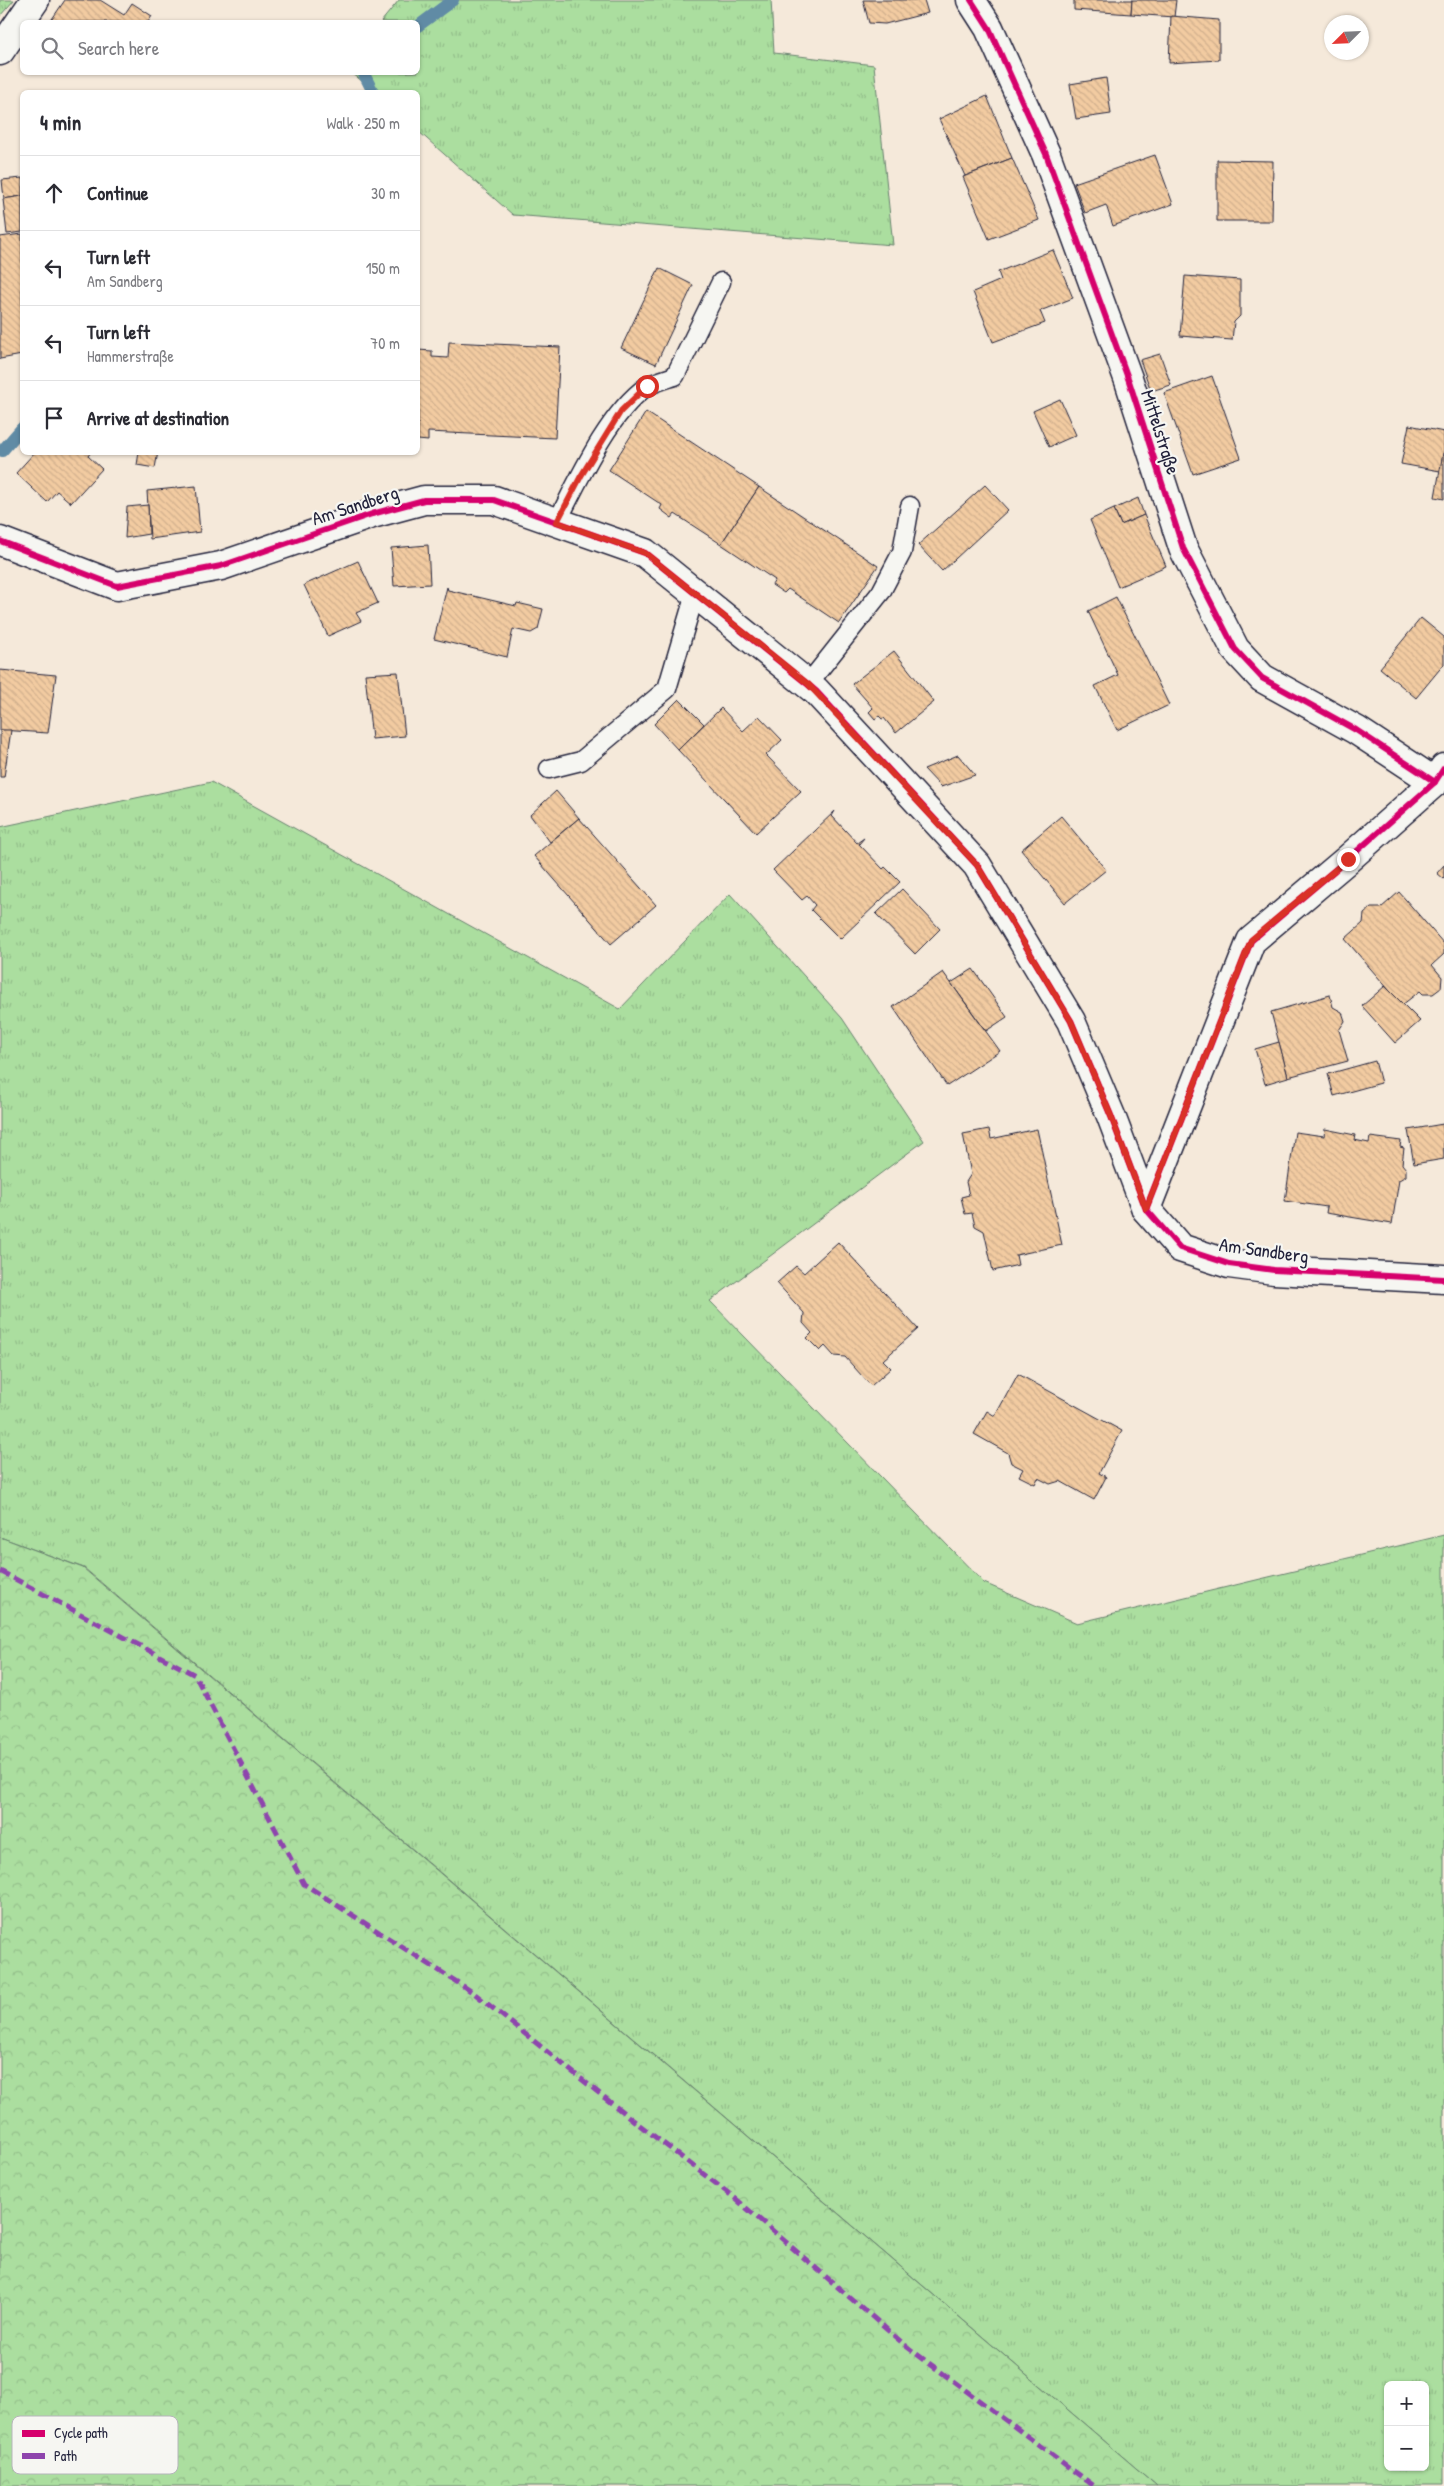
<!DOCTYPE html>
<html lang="en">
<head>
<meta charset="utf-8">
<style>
	:root { --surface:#fff; --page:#f2f2f3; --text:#2b2b33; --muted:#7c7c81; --line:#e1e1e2 }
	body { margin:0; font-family:"Patrick Hand",sans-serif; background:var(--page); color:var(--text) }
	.controls { position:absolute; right:15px; bottom:15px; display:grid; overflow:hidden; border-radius:8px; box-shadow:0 1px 4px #0004 }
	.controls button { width:45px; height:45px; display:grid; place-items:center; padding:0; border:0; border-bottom:1px solid var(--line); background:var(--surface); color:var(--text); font:25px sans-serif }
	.compass { position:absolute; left:1324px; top:15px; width:45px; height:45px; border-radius:50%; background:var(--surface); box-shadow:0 1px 4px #0004; rotate:246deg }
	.stop { position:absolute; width:15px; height:15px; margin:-11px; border:4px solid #d93025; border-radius:50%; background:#fff }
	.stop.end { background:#d93025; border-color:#fff; box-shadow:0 1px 5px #0008 }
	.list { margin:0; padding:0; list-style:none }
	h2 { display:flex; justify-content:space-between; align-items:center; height:65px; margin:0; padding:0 20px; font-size:21px }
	h2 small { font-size:16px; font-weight:400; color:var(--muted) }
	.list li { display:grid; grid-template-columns:32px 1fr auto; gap:15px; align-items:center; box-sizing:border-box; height:75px; padding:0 20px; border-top:1px solid var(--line) }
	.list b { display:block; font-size:19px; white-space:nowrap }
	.list p { margin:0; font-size:16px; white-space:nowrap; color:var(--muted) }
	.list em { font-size:16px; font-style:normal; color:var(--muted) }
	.icon { flex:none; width:28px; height:28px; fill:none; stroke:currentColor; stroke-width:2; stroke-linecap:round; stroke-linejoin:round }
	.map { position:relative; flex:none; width:1444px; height:2486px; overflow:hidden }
	.search { position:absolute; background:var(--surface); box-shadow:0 1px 4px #0004; left:20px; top:20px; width:400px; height:55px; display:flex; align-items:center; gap:12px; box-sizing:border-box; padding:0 18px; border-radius:8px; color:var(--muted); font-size:19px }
	.panel { position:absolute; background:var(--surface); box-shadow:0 1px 4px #0004; left:20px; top:90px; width:400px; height:365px; border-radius:8px }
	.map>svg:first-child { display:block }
</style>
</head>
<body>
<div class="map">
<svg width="1444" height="2486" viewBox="0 0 1444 2486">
	<defs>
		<pattern id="grass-tufts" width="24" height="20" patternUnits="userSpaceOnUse" patternTransform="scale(1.25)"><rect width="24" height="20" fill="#abde9f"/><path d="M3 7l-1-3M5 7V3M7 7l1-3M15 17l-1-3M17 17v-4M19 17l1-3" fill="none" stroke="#93be8a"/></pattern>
		<pattern id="forest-crowns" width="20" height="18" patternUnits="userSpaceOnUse" patternTransform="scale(1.25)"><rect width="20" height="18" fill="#abde9f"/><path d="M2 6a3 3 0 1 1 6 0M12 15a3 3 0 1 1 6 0" fill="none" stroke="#93be8a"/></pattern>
		<pattern id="building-back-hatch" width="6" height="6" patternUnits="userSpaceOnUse" patternTransform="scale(1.25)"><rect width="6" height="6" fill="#f2cba1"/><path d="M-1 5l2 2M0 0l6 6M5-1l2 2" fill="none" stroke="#cfae8c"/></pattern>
	</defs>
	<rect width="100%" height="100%" fill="#f5e9da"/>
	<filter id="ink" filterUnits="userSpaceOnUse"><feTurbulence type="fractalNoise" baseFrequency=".02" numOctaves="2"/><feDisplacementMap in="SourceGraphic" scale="10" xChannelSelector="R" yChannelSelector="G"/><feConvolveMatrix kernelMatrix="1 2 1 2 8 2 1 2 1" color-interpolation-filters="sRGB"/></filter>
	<g filter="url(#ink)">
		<g fill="url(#grass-tufts)" stroke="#66806d" fill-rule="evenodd">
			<path d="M0,0H14L0,16Z"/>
			<path d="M399,0H771L774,53L874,65L893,245L513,215L418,131V92H375L352,73L418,72V22H381Z"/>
			<path d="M211,782L620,1009L730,894L842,1018L924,1141L710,1301L984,1583L1077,1623L1444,1535V2486H1157L84,1568L0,1537V827ZM1388,2385H1425V2467H1388Z"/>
		</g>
		<path fill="url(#forest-crowns)" stroke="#66806d" d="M0,1537L83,1568L1157,2486H0Z"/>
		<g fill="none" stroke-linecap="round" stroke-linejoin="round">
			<g stroke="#608ba5" stroke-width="12">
				<path d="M418,26L453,0"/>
				<path d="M363,72L373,92"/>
				<path d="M2,451L22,428"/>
			</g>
		</g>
		<g fill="url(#building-back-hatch)" stroke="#22223b">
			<path d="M65,0H100L124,15L132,3L152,16L148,22H50Z"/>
			<path d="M863,0H924L928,13L885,24L869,23Z"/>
			<path d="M1074,0H1132L1131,14L1074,10Z"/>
			<path d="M1132,0H1176L1174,17L1131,14Z"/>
			<path d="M1171,16L1219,20V60L1169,63Z"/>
			<path d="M1106,78L1111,114L1076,119L1070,84Z"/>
			<path d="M987,96L1012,158L965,176L939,119Z"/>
			<path d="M1155,155L1173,204L1113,226L1106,205L1085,213L1074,183Z"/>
			<path d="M1012,158L1039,220L989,239L963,177Z"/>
			<path d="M1217,160L1273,161L1272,221H1217Z"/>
			<path d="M22,178V196L4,199L2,180Z"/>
			<path d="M22,196V232L7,234L3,199Z"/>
			<path d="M22,234V355L0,359V237Z"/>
			<path d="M1053,250L1073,298L1040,311L1045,323L993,342L973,292L1001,280L998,272Z"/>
			<path d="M659,268L693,285L656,364L621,348Z"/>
			<path d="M1185,276L1240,280V316L1234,322L1232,340L1180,336Z"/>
			<path d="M449,342L560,347L555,438L428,432V441L418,440V350L432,351V357L448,358Z"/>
			<path d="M1160,354L1171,385L1151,391L1140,360Z"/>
			<path d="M1212,376L1241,458L1193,474L1164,393Z"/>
			<path d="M1060,399L1076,435L1049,447L1033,411Z"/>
			<path d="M646,412L759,487L721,544L675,514L672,518L660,509L662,505L609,470Z"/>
			<path d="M1409,425L1444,432V453L1440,471L1401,464Z"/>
			<path d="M35,452H91L88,456L102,469L71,503L57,491L47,502L16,473Z"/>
			<path d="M139,452H158L155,468L137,465Z"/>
			<path d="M1443,453H1444V499L1435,497Z"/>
			<path d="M985,485L1008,510L942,571L918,545Z"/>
			<path d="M196,486L200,532L150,539L147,491Z"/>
			<path d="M759,487L878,566L839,623L788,589L784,593L772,585L775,580L721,544Z"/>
			<path d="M1138,498L1144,515L1121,525L1114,509Z"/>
			<path d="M148,505L149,534L125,538L127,507Z"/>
			<path d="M1114,509L1121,525L1144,515L1166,566L1118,587L1090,520Z"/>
			<path d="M428,545L430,584L394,586L391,548Z"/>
			<path d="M358,561L378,603L356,613L361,621L328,636L304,585Z"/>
			<path d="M447,587L448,590L516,606L517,603L543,609L538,629L531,633L513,629L507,657L434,639Z"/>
			<path d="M1116,597L1169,705L1117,730L1095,686L1118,675L1088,611Z"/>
			<path d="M1421,618L1444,637V664L1416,698L1380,668Z"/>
			<path d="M894,651L934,702L896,733L884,718L882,719L879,716L875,719L869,712L873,708L852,684Z"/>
			<path d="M0,670L56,675L48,733L0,730Z"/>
			<path d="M398,672L405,736L372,739L365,674Z"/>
			<path d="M679,699L704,724L678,750L654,724Z"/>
			<path d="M721,708L743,731L759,716L782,740L766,755L801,791L756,833L678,750Z"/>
			<path d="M0,730H11L4,777H0Z"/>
			<path d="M958,755L975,775L941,787L924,769Z"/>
			<path d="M556,791L579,818L550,842L530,815Z"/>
			<path d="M835,811L832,816L857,843L864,838L859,844L883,869L885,867L900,882L840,939L811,910L815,905L807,896L802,900L773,870Z"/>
			<path d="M1061,816L1106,870L1065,903L1021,850Z"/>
			<path d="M579,818L656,905L611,944L534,856Z"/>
			<path d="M1444,865V879L1437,873Z"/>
			<path d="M902,889L940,929L915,954L876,914Z"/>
			<path d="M1399,892L1444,944V954L1432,965L1442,977L1441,988L1433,994H1423L1420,991L1402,1005L1345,939L1363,923L1364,914L1371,908H1381Z"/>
			<path d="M973,969L1007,1017L986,1031L951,983Z"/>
			<path d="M943,972L1000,1051L947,1086L893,1007Z"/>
			<path d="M1385,986L1420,1021L1395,1043L1362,1006Z"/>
			<path d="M1330,995L1333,1007L1342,1012L1345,1021L1339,1030L1348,1061L1288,1077L1271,1012Z"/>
			<path d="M1279,1042L1288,1077L1265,1084L1255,1049Z"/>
			<path d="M1375,1061L1381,1083L1334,1096L1328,1074Z"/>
			<path d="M1443,1124L1444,1159L1414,1164L1408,1130Z"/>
			<path d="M989,1129L991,1139L1037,1129L1062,1245L1016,1255L1018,1265L993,1271L984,1231L975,1226L972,1213L965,1214L961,1197L969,1195L966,1182L971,1174L963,1134Z"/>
			<path d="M1325,1129L1355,1135L1354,1140L1369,1143L1370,1137L1401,1141L1400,1147L1404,1148L1402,1164L1406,1169V1176L1399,1180L1392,1224L1326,1213L1327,1207L1285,1201L1295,1132L1324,1136Z"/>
			<path d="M838,1242L918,1329L883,1360L891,1368L871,1386L845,1357L834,1356L825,1346L820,1351L807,1338L812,1333L803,1323L804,1313L777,1283L796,1266L804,1273Z"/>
			<path d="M1018,1374L1122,1431L1099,1473L1106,1477L1094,1500L1060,1481L1050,1484L1038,1478L1035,1484L1019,1476L1023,1469L1011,1463L1008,1453L974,1434L987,1411L995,1416Z"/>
		</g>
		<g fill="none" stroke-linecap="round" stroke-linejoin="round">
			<g stroke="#22223b" stroke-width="21">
				<g id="service">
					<path d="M557,522C578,481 608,414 646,387C654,382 666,379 675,376L721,282"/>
					<path d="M808,684L881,592L902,552L910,506"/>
					<path d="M549,769L581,761L667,689L695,594"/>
				</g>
			</g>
			<g stroke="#22223b" stroke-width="31">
				<g id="minor">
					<path d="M971,0L989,28L1046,154L1129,381L1183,548L1235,649L1262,678L1356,730L1435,782"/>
					<path d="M0,51L35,0"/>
					<path d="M0,541L117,586L221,566L372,514L424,500H494L645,553L816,691L977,865L1071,1021L1111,1116L1146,1209L1180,1248L1229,1264L1274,1270L1444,1279"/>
					<path d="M1146,1209L1251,941L1348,859L1435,782L1444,768"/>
				</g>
			</g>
			<use href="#service" stroke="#f6f6f2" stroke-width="18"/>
			<use href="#minor" stroke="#f6f6f2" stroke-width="28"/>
			<path stroke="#8e44ad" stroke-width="5" stroke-dasharray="10 5" stroke-linecap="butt" d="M0,1571L195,1675L304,1884L474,1993L620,2110L736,2199L906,2346L1094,2486"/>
			<g stroke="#f6f6f2" stroke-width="9">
				<g id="cycleway">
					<path d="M971,0L989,28L1046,154L1129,381L1183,548L1235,649L1262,678L1356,730L1435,782"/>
					<path d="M0,541L117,586L221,566L372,514L424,500H494L645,553L816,691L977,865L1071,1021L1111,1116L1146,1209L1180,1248L1229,1264L1274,1270L1444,1279"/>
					<path d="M1146,1209L1251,941L1348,859L1435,782L1444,768"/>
				</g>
			</g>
			<use href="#cycleway" stroke="#d6006c" stroke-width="6"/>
		</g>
	</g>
	<g fill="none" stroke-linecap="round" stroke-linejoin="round" filter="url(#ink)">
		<path stroke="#d93025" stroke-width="6" d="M647,386L621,411L581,476L557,522L645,553L808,684L977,865L1071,1021L1111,1116L1146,1209L1251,940L1348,859"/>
	</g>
	<g text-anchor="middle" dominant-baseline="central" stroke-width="4.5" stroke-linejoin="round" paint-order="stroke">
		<g font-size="19" fill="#22223b" stroke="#f6f6f2">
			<text transform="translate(1161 432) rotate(72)">Mittelstraße</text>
			<text transform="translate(355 505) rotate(-18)">Am Sandberg</text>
			<text transform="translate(1264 1250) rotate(8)">Am Sandberg</text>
		</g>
	</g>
	<rect x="12" y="2416" width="166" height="58" rx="8" fill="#f6f6f2" stroke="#b6b6bb" stroke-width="1"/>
	<rect x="22" y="2430" width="23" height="7" fill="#d6006c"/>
	<rect x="22" y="2453" width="23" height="6" fill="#8e44ad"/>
	<g font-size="14" fill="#22223b">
		<text x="54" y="2438">Cycle path</text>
		<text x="54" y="2461">Path</text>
	</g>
</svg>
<div class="controls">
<button>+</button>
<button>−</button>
</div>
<svg class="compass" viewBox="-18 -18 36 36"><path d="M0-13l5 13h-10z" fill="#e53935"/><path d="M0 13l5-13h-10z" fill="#7c7c81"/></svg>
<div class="stop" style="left:647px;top:386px"></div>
<div class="stop end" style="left:1348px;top:859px"></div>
<div class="search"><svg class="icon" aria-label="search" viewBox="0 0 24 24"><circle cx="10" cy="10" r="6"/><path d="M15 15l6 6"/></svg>Search here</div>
<section class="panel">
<h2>4 min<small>Walk · 250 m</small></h2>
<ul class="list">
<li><svg class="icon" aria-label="ahead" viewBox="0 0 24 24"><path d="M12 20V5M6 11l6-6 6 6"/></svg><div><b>Continue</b></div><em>30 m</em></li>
<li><svg class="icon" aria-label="left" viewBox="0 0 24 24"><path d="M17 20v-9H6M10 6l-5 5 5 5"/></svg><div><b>Turn left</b><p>Am Sandberg</p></div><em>150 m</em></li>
<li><svg class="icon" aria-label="left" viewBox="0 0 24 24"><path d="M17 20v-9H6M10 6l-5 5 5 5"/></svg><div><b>Turn left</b><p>Hammerstraße</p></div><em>70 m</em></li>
<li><svg class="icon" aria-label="arrive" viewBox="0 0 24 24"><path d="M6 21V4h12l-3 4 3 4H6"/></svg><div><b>Arrive at destination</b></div></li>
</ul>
</section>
</div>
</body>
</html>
